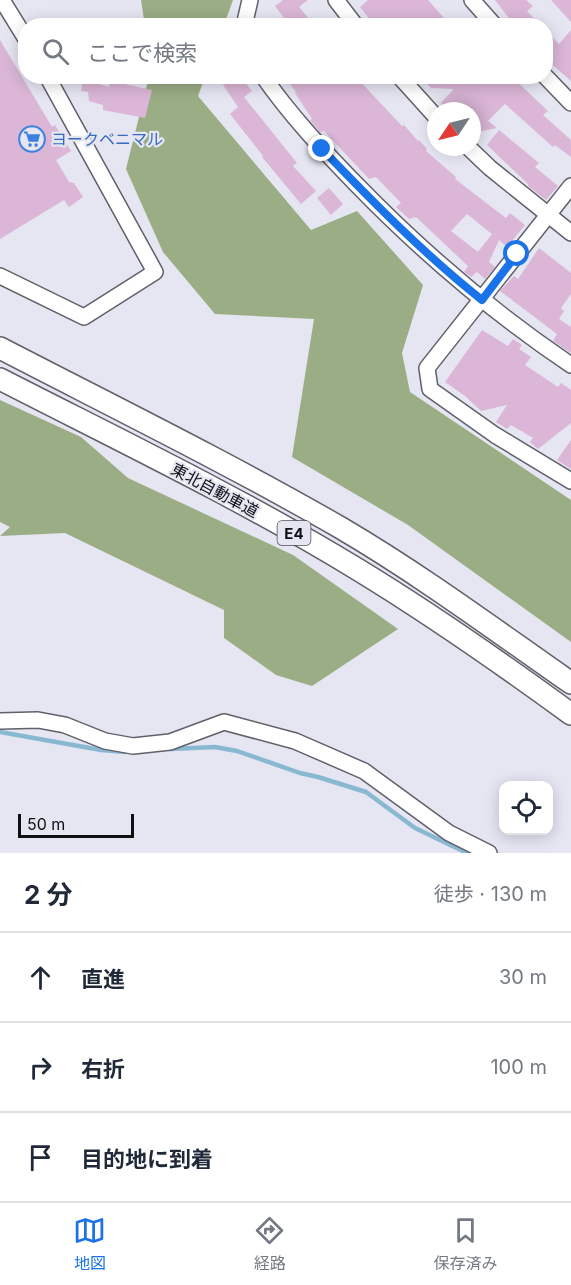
<!DOCTYPE html>
<html lang="ja">
<head>
<meta charset="utf-8">
<style>
	:root { --surface:#fff; --page:#f6f6f7; --text:#1f2937; --muted:#747a83; --line:#e0e1e3; --accent:#1a73e8 }
	body { margin:0; font-family:Inter,"Noto Sans JP",sans-serif; background:var(--page); color:var(--text) }
	.controls { position:absolute; right:18px; bottom:18px; display:grid; overflow:hidden; border-radius:12px; box-shadow:0 3px 15px #0003 }
	.controls button { width:54px; height:54px; display:grid; place-items:center; padding:0; border:0; border-bottom:2px solid var(--line); background:var(--surface); color:var(--text); font:30px sans-serif }
	.compass { position:absolute; left:427px; top:102px; width:54px; height:54px; border-radius:50%; background:var(--surface); box-shadow:0 3px 15px #0003; rotate:235deg }
	.scale { position:absolute; left:18px; bottom:15px; width:116px; box-sizing:border-box; padding-left:6px; border:3px solid #0f1014; border-top:0; font-size:16px; line-height:21px; white-space:nowrap; color:#0f1014; -webkit-text-stroke:4px #e5e6f2; paint-order:stroke }
	.stop { position:absolute; width:18px; height:18px; margin:-14px; border:4px solid #1a73e8; border-radius:50%; background:#fff }
	.stop.end { background:#1a73e8; border-color:#fff; box-shadow:0 2px 6px #0008 }
	.list { margin:0; padding:0; list-style:none }
	h2 { display:flex; justify-content:space-between; align-items:center; height:78px; margin:0; padding:0 24px; font-size:26px }
	h2 small { font-size:20px; font-weight:400; color:var(--muted) }
	.list li { display:grid; grid-template-columns:39px 1fr auto; gap:18px; align-items:center; box-sizing:border-box; height:90px; padding:0 24px; border-top:2px solid var(--line) }
	.list b { display:block; font-size:22px; white-space:nowrap }
	.list em { font-size:20px; font-style:normal; color:var(--muted) }
	.icon { flex:none; width:33px; height:33px; fill:none; stroke:currentColor; stroke-width:2; stroke-linecap:round; stroke-linejoin:round }
	.map { position:relative; flex:none; width:571px; height:853px; overflow:hidden }
	.search { position:absolute; background:var(--surface); box-shadow:0 3px 15px #0003; left:18px; right:18px; top:18px; height:66px; display:flex; align-items:center; gap:15px; box-sizing:border-box; padding:0 21px; border-radius:24px; color:var(--muted); font-size:22px }
	.sheet { height:348px; background:var(--surface) }
	nav { display:flex; justify-content:space-around; align-items:center; box-sizing:border-box; height:84px; border-top:2px solid var(--line); background:var(--surface); font-size:16px; color:var(--muted) }
	nav a { display:grid; justify-items:center; gap:3px }
	nav .on { color:var(--accent) }
	.map>svg:first-child { display:block }
</style>
</head>
<body>
<div class="map">
<svg width="571" height="853" viewBox="0 0 571 853">
	<rect width="100%" height="100%" fill="#e5e6f2"/>
	<g fill="#9aad84">
		<path d="M141,0H233L224,25L145,26Z"/>
		<path d="M149,77H205L198,96L311,230L357,211L423,285L402,353L410,392L571,500V642L408,525L292,457L314,319L215,314L163,252L126,169Z"/>
		<path d="M0,400L81,437L128,478L293,555L398,629L312,686L276,675L224,638V610L65,533L0,536L10,527L0,522Z"/>
	</g>
	<g fill="none" stroke-linecap="round" stroke-linejoin="round">
		<g stroke="#89b8d1" stroke-width="4.5">
			<path d="M0,732L101,750L126,752"/>
			<path d="M170,749L215,747L237,751L300,773L318,777L366,792L415,828L467,853"/>
		</g>
	</g>
	<g fill="#dbb6d7" fill-rule="evenodd">
		<path d="M283,0H308L299,7L315,26H290L275,6Z"/>
		<path d="M368,0H428L451,26H375L360,7Z"/>
		<path d="M495,0H526L533,6L527,11L541,26H515Z"/>
		<path d="M551,0H571V22Z"/>
		<path d="M546,30L559,44L571,30V81L546,59Z"/>
		<path d="M0,40L52,127L55,125L71,151L56,160L69,182L74,183L83,197L69,207L64,200L0,239Z"/>
		<path d="M232,76H240L252,91L244,97L297,163L293,166L316,191L301,204L262,157L263,156L230,114L238,107L223,85Z"/>
		<path d="M284,76H355L402,126L404,125L418,141L419,140L427,149L426,151L456,177L455,179L506,218L510,213L525,225L507,247L499,240L489,262L495,267L485,279L477,272L471,277L464,272L468,266L416,217L409,219L396,207L401,203L376,177L369,179L324,131L320,132L310,120L312,119L295,93L296,92ZM467,214L492,234L478,252L451,231Z"/>
		<path d="M420,76H511L548,111L543,115L571,140V157L555,145L553,147L505,104L488,121L497,128L472,133V111L457,109L448,111L441,103L454,89L431,88Z"/>
		<path d="M83,79L109,87L110,81L152,90L145,118L103,110V105L89,101L88,92L81,91Z"/>
		<path d="M499,130L539,163L535,167L558,186L546,200L528,186V184L487,145Z"/>
		<path d="M329,188L343,204L331,215L317,198Z"/>
		<path d="M539,248L571,273V294L561,308L564,311L559,319L571,327V353L553,341L557,334L500,291L514,276L518,279Z"/>
		<path d="M482,330L508,346L513,339L522,345L519,349L531,357L525,365L558,387L561,383L571,390V423L538,449L530,442L533,438L511,425L507,429L496,422L507,405L481,411L465,396L445,382Z"/>
		<path d="M571,440V469L557,460Z"/>
	</g>
	<g fill="none" stroke-linecap="round" stroke-linejoin="round">
		<g stroke="#60606b" stroke-width="18">
			<g id="minor">
				<path d="M2,0L26,39"/>
				<path d="M336,0L356,26"/>
				<path d="M472,0L495,26"/>
				<path d="M244,26L250,0"/>
				<path d="M263,76C290,115 322,149 355,183C421,251 492,312 571,365"/>
				<path d="M399,76L436,117"/>
				<path d="M545,76L571,103"/>
				<path d="M468,147L490,168L571,233"/>
				<path d="M571,186L427,368L430,389L495,435L571,481"/>
				<path d="M0,276L84,317L155,272L47,76"/>
				<path d="M0,721L38,720L65,725L105,741L133,746L170,742L224,722L295,741L364,771L449,833L489,853"/>
			</g>
		</g>
		<g stroke="#60606b" stroke-width="24">
			<g id="highway">
				<path d="M0,348C114,407 230,464 341,528C421,575 495,630 571,683"/>
				<path d="M0,379C119,440 242,499 357,569C431,614 501,663 571,714"/>
			</g>
		</g>
		<use href="#minor" stroke="#fff" stroke-width="15"/>
		<use href="#highway" stroke="#fff" stroke-width="21"/>
	</g>
	<g fill="none" stroke-linecap="round" stroke-linejoin="round">
		<path stroke="#1a73e8" stroke-width="8" d="M322,149C373,202 424,254 482,300L517,254"/>
	</g>
	<defs>
		<g id="supermarket-ring" transform="scale(1.35)"><circle r="9.5" fill="#e5e6f2" stroke="#3f7fe0" stroke-width="1.5"/><path d="M-6-5.5h2.5l.6 2H6L4.5 2H-2.5L-4.4-4H-6ZM-1.5 3.2a1.3 1.3 0 1 0 .1 0ZM3 3.2a1.3 1.3 0 1 0 .1 0Z" fill="#3f7fe0"/></g>
	</defs>
	<g fill-rule="evenodd">
		<use href="#supermarket-ring" x="32" y="139"/>
	</g>
	<g text-anchor="middle" dominant-baseline="central" stroke-width="4.5" stroke-linejoin="round" paint-order="stroke">
		<rect fill="#e5e6f2" stroke="#4f5057" stroke-width="1.5" x="277.5" y="521" width="33" height="24" rx="4.5"/>
		<g font-size="15" font-weight="bold" fill="#0f1014">
			<text x="294" y="533">E4</text>
		</g>
		<g font-size="16" fill="#366cbe" stroke="#e5e6f2" text-anchor="start">
			<text x="51" y="139">ヨークベニマル</text>
		</g>
		<g font-size="16" fill="#0f1014" stroke="#e5e6f2">
			<text transform="translate(215 490) rotate(28)">東北自動車道</text>
		</g>
	</g>
</svg>
<div class="controls">
<button><svg class="icon" aria-label="locate" viewBox="0 0 24 24"><circle cx="12" cy="12" r="6"/><path d="M12 2v4M12 18v4M2 12h4M18 12h4"/></svg></button>
</div>
<svg class="compass" viewBox="-18 -18 36 36"><path d="M0-13l5 13h-10z" fill="#e53935"/><path d="M0 13l5-13h-10z" fill="#747a83"/></svg>
<div class="scale">50 m</div>
<div class="stop" style="left:517px;top:254px"></div>
<div class="stop end" style="left:322px;top:149px"></div>
<div class="search"><svg class="icon" aria-label="search" viewBox="0 0 24 24"><circle cx="10" cy="10" r="6"/><path d="M15 15l6 6"/></svg>ここで検索</div>
</div>
<section class="sheet">
<h2>2 分<small>徒歩 · 130 m</small></h2>
<ul class="list">
<li><svg class="icon" aria-label="ahead" viewBox="0 0 24 24"><path d="M12 20V5M6 11l6-6 6 6"/></svg><div><b>直進</b></div><em>30 m</em></li>
<li><svg class="icon" aria-label="right" viewBox="0 0 24 24"><path d="M7 20v-9h11M14 6l5 5-5 5"/></svg><div><b>右折</b></div><em>100 m</em></li>
<li><svg class="icon" aria-label="arrive" viewBox="0 0 24 24"><path d="M6 21V4h12l-3 4 3 4H6"/></svg><div><b>目的地に到着</b></div></li>
</ul>
</section>
<nav>
<a class="on"><svg class="icon" aria-label="map" viewBox="0 0 24 24"><path d="M3 6l6-2 6 2 6-2v14l-6 2-6-2-6 2zM9 4v14M15 6v14"/></svg>地図</a>
<a><svg class="icon" aria-label="directions" viewBox="0 0 24 24"><path d="M12 3l9 9-9 9-9-9zM9 14v-3h6M13 9l2 2-2 2"/></svg>経路</a>
<a><svg class="icon" aria-label="saved" viewBox="0 0 24 24"><path d="M7 4h10v16l-5-4-5 4z"/></svg>保存済み</a>
</nav>
</body>
</html>
